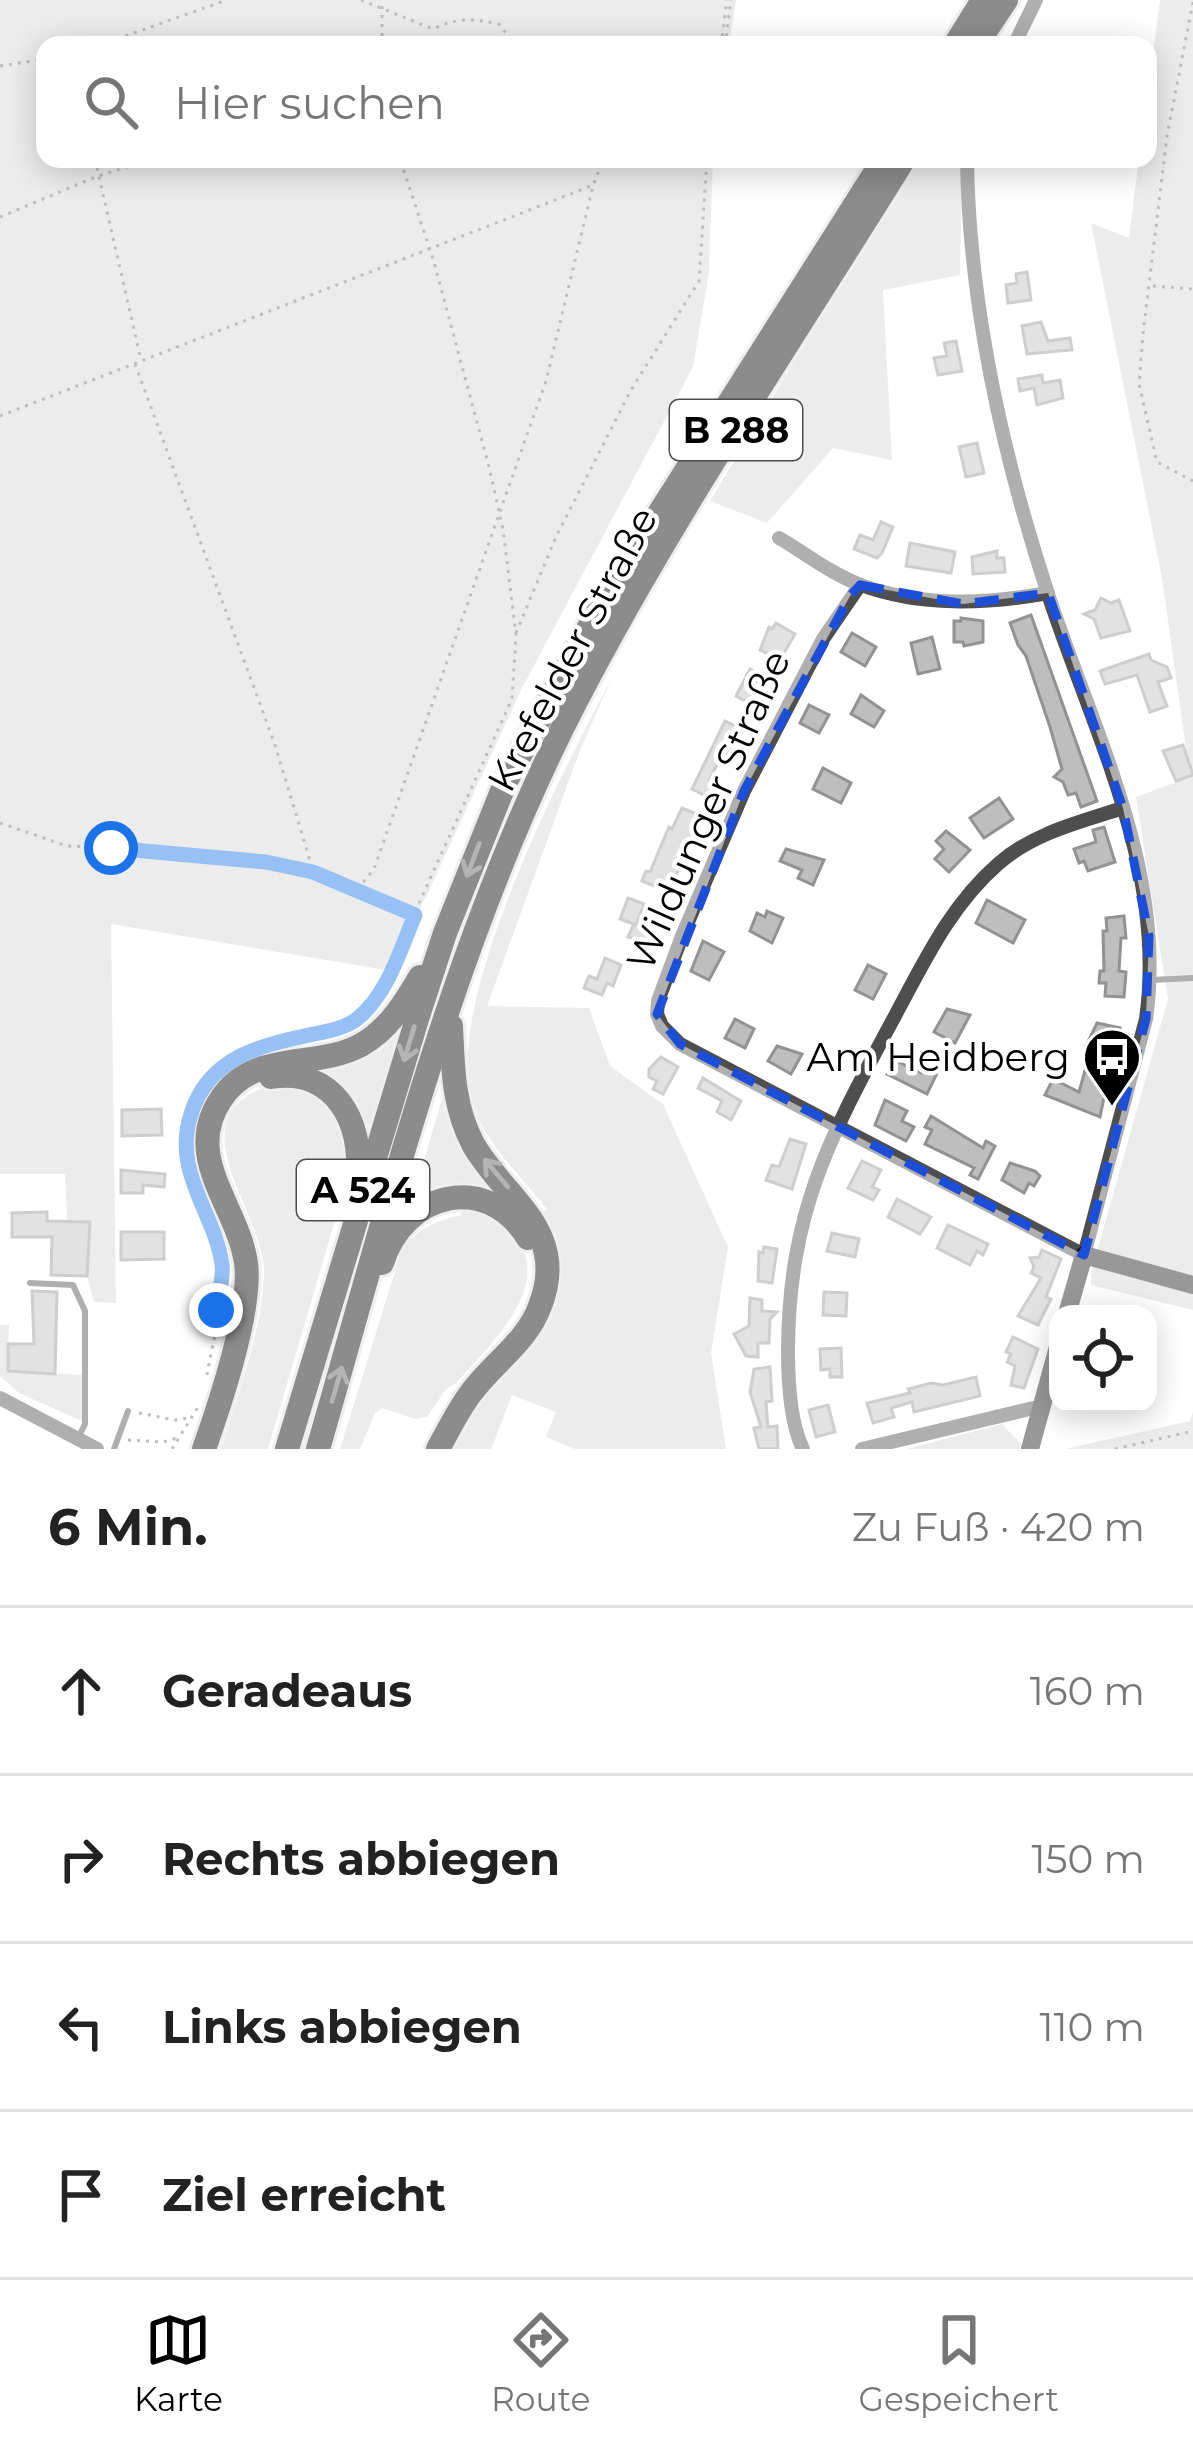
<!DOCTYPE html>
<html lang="de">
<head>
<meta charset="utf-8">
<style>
	:root { --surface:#fff; --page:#f6f6f6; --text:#222; --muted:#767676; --line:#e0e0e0; --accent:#000 }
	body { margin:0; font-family:Montserrat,sans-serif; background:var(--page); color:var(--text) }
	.controls { position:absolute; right:36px; bottom:36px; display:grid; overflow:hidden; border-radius:24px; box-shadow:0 6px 30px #0003 }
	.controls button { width:108px; height:108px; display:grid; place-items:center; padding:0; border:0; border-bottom:3px solid var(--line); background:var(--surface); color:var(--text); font:60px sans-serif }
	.stop { position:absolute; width:36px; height:36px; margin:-27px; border:9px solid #1a73e8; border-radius:50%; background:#fff }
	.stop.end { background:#1a73e8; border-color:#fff; box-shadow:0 3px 12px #0008 }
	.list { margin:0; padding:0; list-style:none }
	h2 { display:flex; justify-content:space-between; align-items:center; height:156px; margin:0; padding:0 48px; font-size:51px }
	h2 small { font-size:39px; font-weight:400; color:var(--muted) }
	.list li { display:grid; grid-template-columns:78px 1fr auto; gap:36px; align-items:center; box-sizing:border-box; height:168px; padding:0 48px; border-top:3px solid var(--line) }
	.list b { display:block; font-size:45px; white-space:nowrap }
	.list em { font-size:39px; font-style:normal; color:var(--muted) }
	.icon { flex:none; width:66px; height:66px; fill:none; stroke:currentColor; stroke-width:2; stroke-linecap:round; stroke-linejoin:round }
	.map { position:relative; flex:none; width:1193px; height:1449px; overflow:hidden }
	.search { position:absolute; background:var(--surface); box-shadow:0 6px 30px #0003; left:36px; right:36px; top:36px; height:132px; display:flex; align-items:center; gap:30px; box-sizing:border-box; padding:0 42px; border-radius:24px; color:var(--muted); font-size:45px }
	.sheet { height:828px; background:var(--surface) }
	nav { display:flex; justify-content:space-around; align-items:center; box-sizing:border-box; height:168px; border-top:3px solid var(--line); background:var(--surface); font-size:33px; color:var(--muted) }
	nav a { display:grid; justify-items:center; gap:6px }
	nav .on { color:var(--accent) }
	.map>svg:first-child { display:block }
</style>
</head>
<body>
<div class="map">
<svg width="1193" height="1449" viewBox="0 0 1193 1449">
	<rect width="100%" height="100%" fill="#fff"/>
	<g fill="#d5d5d5">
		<path d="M0,0H736L729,45H45V159H713L709,272L693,367L522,688L427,895L386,970L111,924L116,1303L94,1302L87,1276L90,1223L67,1222L65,1174H0Z"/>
		<path d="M1160,0H1193V1310L1091,1285V1273L1168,999L1136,797L1190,777L1162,578L1091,223L1129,238L1139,159H1148V95Z"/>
		<path d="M916,159H962L960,275L883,290L892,460L833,448L767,523L710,501Z"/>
		<path d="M611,680L580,750L487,1006L589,1008L610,1066L663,1104L728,1247L711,1353L726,1449H575L546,1437L556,1412L512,1395L491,1449H443L468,1407L536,1332L540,1214L547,1209C520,1175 480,1139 470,1095C448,994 562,771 611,680Z"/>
		<path d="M404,1021L369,1126L305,1066Z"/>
		<path d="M447,1082L519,1206L424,1195L402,1212L408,1196L413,1197Z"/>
		<path d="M274,1084L308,1086L337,1109L351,1166L268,1449H221C238,1393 261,1335 264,1276C267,1212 167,1116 274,1084Z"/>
		<path d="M462,1209C483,1211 496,1216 511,1232C560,1283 488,1346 456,1383L446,1389L427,1417L416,1419L382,1408L375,1413L360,1449H340L401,1252C417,1228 435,1221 461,1215Z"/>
		<path d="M0,1325H9L8,1371L83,1375L82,1421L19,1393L0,1376Z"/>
		<path d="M1193,1412V1449H1065L1190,1421Z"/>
		<path d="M1002,1424L1021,1444L1020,1449H907Z"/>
	</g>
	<g fill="#bebebe" stroke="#929292" stroke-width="3">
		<path d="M1027,272L1031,300L1008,303L1006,285L1017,283L1016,274Z"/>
		<path d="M1041,322L1048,341L1070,338L1072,350L1027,354L1022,326Z"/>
		<path d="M956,341L962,371L938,375L934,358L947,356L944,343Z"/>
		<path d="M1042,375L1043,383L1060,380L1063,398L1037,405L1034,388L1020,391L1018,379Z"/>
		<path d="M977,443L984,473L966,477L959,447Z"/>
		<path d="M881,522L893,527L882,553L877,558L854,549L860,535L873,540Z"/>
		<path d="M910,543L955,552L951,573L906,566Z"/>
		<path d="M997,551V558H1004L1005,572L973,574L972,557Z"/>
		<path d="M1101,598L1111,603L1119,600L1130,631L1101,638L1094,619L1084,614L1095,610Z"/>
		<path d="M1031,615L1097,801L1081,807L1076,793L1068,795L1063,782L1054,777L1062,769L1050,727L1026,656L1018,645L1010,623Z"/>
		<path d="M961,618L983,621V642L964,646L963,642H954V621H961Z"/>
		<path d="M776,623L795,634L780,660L760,650L769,627L772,629Z"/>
		<path d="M852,633L876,647L865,666L841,652Z"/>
		<path d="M932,637L940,669L918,674L911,643Z"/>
		<path d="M1149,654L1151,660L1167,667L1171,678L1158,682L1167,706L1150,712L1137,675L1105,684L1100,671Z"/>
		<path d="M750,669L770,679L755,706L736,696Z"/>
		<path d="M861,695L884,711L874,727L851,714Z"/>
		<path d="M809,705L829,715L819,733L800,723Z"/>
		<path d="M725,721L743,730L730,756L723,752L709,781L717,784L710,798L692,789Z"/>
		<path d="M1183,745L1193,775L1176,781L1163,751Z"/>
		<path d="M823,768L851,783L841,803L813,789Z"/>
		<path d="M999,798L1013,819L984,838L970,818Z"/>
		<path d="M682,808L702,816L669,892L642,881L646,871L650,872L669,827L672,829Z"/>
		<path d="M1104,827L1115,862L1088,871L1084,861L1079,863L1074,849L1096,842L1093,830Z"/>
		<path d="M946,831L970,850L949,872L935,859L944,849L936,841Z"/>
		<path d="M786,849L824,860L813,885L798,878L802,870L780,861Z"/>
		<path d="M628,898L644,904L636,925L655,932L649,945L628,937L634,924L620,919Z"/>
		<path d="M987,900L1025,920L1013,943L976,923Z"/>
		<path d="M767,911L783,918L772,943L750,931L757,913L765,917Z"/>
		<path d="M1124,916L1126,938H1121L1119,971L1126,972L1124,997L1105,996L1106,983H1099L1100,971H1104L1103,931H1107L1106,918Z"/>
		<path d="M703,941L724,952L709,980L691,971Z"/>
		<path d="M605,958L621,965L613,986L607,983L602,995L584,988L589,976L597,979Z"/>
		<path d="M868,965L886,974L873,999L855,990Z"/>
		<path d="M947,1009L970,1015L955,1043L934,1032Z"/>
		<path d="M735,1019L754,1029L745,1048L725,1038Z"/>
		<path d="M1097,1023L1120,1028L1114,1052L1086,1046Z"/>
		<path d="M777,1046L802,1054L791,1074L768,1061Z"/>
		<path d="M661,1057L678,1067L663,1094L653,1089L657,1081L649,1077V1069Z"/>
		<path d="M894,1060L922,1073L928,1061L940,1067L927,1094L887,1074Z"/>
		<path d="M1086,1067L1109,1073L1100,1117L1045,1095L1053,1079L1079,1092Z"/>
		<path d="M703,1078L741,1101L731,1120L717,1112L722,1101L698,1088Z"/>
		<path d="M885,1100L907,1111L902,1121L914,1127L906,1141L875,1125Z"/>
		<path d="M161,1109L162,1135L122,1136V1110Z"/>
		<path d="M931,1116L983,1148L986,1141L995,1146L978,1179L970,1175L974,1168L925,1144L932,1130L925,1127Z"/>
		<path d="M790,1139L806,1144L792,1189L766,1180L772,1165L779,1167Z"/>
		<path d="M862,1161L881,1170L872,1187L879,1190L873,1200L848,1188Z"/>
		<path d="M1010,1163L1035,1171L1040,1176L1034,1186L1029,1183L1024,1193L1002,1180Z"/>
		<path d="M121,1170L165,1174L164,1187L143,1185V1193H121Z"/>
		<path d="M897,1199L931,1217L920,1234L888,1217Z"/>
		<path d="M47,1212V1221L90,1222L87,1276L51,1275L52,1237H12V1213Z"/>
		<path d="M948,1225L988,1244L983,1255L977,1251L970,1265L937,1248Z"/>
		<path d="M121,1232H164V1259L121,1260Z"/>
		<path d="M832,1233L859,1239L855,1257L827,1251Z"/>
		<path d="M764,1247L777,1249L772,1283L758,1281L759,1252L763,1253Z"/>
		<path d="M1042,1250L1061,1259L1046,1297L1051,1299L1038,1325L1018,1316L1041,1278L1031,1273L1034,1267L1030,1258L1039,1257Z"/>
		<path d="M32,1291L57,1292L55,1374L8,1371V1344H34Z"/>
		<path d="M824,1292L847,1293L846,1316L823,1315Z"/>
		<path d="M750,1298L762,1300V1311L777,1312L770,1319L769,1343H758V1357L746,1356L734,1334L749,1326Z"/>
		<path d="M1013,1337L1038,1349L1024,1388L1011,1385L1015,1366L1007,1362L1011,1354L1006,1352Z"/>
		<path d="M841,1348L842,1377H830V1369L821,1370L820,1349Z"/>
		<path d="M770,1367L772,1401L766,1402L768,1427L777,1426L778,1449H759L754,1428L761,1427L750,1392L754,1369Z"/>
		<path d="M976,1377L980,1396L914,1412L912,1402L891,1408L894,1417L873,1423L867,1403L910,1393L908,1389L931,1383L943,1385Z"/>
		<path d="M828,1405L835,1432L816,1437L809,1410Z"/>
	</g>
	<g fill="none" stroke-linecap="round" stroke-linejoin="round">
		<g stroke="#dbdbdb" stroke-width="30">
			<g id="highway">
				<path d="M955,45L983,0"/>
				<path d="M976,45L1006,0"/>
				<path d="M271,1077C333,1067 364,1122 357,1176"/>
				<path d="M382,1263C404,1192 487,1171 528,1238"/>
				<path d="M204,1449C220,1404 252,1308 246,1263C238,1206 182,1157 221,1099C254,1049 315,1070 361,1045C388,1030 405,1003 420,977"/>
				<path d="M287,1449L417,1019L445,933L506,781L601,605L884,159"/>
				<path d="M318,1449C391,1197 454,937 575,703C672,515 793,339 904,159"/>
				<path d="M438,1449C448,1431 458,1410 471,1393C493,1363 527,1342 540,1306C570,1230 504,1199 473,1144C453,1106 453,1068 451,1026"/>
			</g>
		</g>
		<g stroke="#707070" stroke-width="3" stroke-dasharray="3 6" stroke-linecap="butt">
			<path d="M361,0L433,29C457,17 474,19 499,24L515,45"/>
			<path d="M1193,2L1167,136L1143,334L1139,384L1157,462L1193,481"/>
			<path d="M100,45L227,0"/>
			<path d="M382,45V0"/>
			<path d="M721,45L727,0"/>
			<path d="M725,45L731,0"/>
			<path d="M0,66L45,59"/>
			<path d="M95,159L141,360"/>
			<path d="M0,217L98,176L153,159"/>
			<path d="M1153,286L1193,289"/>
			<path d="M135,364L274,742L313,870"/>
			<path d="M0,416L591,186"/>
			<path d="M516,633L556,537L631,390L699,281L707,159"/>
			<path d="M0,823L67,846L111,848L266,862L313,872L355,892L374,869L546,381L593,186L603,159"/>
			<path d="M355,893L414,914"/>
			<path d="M207,1375C212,1344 226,1294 222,1264C218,1241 203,1217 195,1195C177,1148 186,1092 229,1061C275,1027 327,1047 373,1004L512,699L516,635L503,529L489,467L434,262L400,159"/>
			<path d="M139,1413L175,1420L188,1418"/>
			<path d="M128,1440L163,1442L177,1438"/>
			<path d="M172,1449L198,1407"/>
			<path d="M1115,1449L1193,1431"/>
		</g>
		<g stroke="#4e4e4e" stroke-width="6">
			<path d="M1151,980L1193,978"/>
			<path d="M30,1283L73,1285L85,1311V1424L78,1438"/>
			<path d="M114,1449L128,1411"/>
		</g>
		<g stroke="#4e4e4e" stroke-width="14">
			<path d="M1014,45L1036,0"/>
			<path d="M779,538C805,553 833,575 861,585C921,607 986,604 1048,593"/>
			<path d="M860,585L823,639L744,791L682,936L658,1001L657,1014L662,1026L680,1044L1084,1255L1146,1019C1167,872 1094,733 1049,597C1003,457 969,306 967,159"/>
			<path d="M0,1398L97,1449"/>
			<path d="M803,1449C790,1423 788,1380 788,1350C789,1209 831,1135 896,1014C925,960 951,905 998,864C1033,833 1080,822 1123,808"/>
			<path d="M862,1449L1042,1406"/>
		</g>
		<g stroke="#1b1b1b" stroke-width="18">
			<path d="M1067,1314L1084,1255L1193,1285"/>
			<path d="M1030,1449L1058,1347"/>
		</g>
		<use href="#highway" stroke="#000" stroke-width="24"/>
	</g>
	<defs><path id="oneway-shaft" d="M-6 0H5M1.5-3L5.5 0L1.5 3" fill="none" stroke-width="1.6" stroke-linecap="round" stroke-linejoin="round" transform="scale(3)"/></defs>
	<g stroke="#595959">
		<use href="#oneway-shaft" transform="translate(473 860) rotate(111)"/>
		<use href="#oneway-shaft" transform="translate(409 1044) rotate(107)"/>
		<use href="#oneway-shaft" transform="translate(496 1173) rotate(-130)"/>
		<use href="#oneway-shaft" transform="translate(337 1384) rotate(-74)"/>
	</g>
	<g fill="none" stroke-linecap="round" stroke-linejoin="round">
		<path stroke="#1a73e8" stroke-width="15" d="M111,848L266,862L313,872L415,915C400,950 388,994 357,1019C345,1028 329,1031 314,1034C262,1045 209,1056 191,1114C172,1172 214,1211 222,1264C224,1278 218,1295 216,1310"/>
	</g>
	<path d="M0 0H1193V1449H0ZM860,585L963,604L1048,593L1123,808L1149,936L1146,1019L1084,1255L680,1044L657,1014L744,791L850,596Z" fill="#fff" fill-opacity=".55" fill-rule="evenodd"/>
	<path fill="none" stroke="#1d4ed8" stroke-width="9" stroke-dasharray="24 15" stroke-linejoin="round" d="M860,585L963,604L1048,593L1123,808L1149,936L1146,1019L1084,1255L680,1044L657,1014L744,791L850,596Z"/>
	<defs>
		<g id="bus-pin" transform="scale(3)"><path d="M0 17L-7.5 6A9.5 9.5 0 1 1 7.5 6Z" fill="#000" stroke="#fff"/><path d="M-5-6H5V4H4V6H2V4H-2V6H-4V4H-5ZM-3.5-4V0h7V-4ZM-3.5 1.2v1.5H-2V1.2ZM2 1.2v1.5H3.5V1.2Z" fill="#fff"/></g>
	</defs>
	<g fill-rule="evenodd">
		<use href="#bus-pin" x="1112" y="1057"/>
	</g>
	<g text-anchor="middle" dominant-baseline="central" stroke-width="9" stroke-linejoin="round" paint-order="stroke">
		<g fill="#fff" stroke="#4c4c4c" stroke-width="3">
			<rect x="670" y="400" width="132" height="60" rx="9"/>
			<rect x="297" y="1160" width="132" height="60" rx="9"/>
		</g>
		<g font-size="36" font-weight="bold" fill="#000">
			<text x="736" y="430">B 288</text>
			<text x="363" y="1190">A 524</text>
		</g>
		<g font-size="39" fill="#000" stroke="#fff">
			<text transform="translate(572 649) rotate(-62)">Krefelder Straße</text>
			<text transform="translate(708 810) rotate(-66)">Wildunger Straße</text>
		</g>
		<g font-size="39" fill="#000" stroke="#fff" text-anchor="end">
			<text x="1070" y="1057">Am Heidberg</text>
		</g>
	</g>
</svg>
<div class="controls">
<button><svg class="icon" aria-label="locate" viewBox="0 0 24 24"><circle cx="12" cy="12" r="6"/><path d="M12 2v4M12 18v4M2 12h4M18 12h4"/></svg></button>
</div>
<div class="stop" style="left:111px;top:848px"></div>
<div class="stop end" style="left:216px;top:1310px"></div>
<div class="search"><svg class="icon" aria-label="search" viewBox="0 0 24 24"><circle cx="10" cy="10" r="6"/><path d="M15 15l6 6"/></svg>Hier suchen</div>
</div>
<section class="sheet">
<h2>6 Min.<small>Zu Fuß · 420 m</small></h2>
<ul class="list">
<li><svg class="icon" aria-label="ahead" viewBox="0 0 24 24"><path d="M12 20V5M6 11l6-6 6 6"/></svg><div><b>Geradeaus</b></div><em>160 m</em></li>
<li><svg class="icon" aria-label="right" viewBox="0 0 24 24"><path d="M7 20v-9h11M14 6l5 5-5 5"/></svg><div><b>Rechts abbiegen</b></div><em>150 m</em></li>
<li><svg class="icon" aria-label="left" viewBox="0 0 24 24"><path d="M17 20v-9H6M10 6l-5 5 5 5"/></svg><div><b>Links abbiegen</b></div><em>110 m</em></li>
<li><svg class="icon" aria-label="arrive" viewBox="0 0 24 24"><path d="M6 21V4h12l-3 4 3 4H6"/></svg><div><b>Ziel erreicht</b></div></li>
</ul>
</section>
<nav>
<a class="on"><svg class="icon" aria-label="map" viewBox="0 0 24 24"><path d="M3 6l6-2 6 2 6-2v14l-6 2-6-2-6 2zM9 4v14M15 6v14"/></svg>Karte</a>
<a><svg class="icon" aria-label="directions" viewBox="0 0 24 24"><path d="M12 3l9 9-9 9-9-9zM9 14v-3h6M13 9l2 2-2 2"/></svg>Route</a>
<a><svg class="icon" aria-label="saved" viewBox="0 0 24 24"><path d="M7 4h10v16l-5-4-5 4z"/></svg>Gespeichert</a>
</nav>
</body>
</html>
